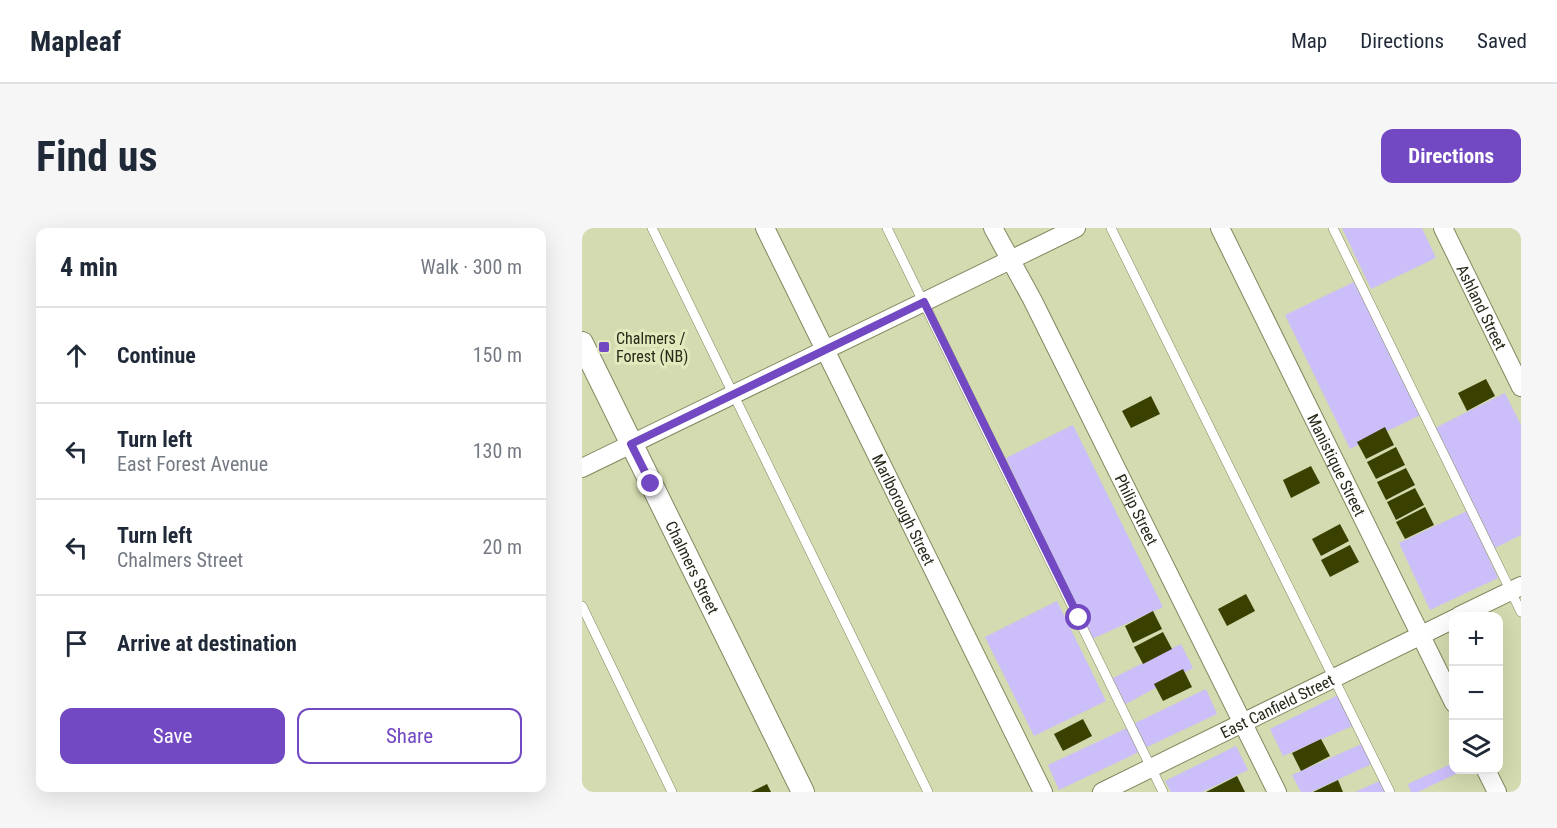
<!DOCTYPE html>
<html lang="en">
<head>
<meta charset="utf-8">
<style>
	:root { --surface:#fff; --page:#f6f6f7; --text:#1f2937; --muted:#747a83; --line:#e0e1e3; --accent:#7249c2 }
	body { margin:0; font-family:"Roboto Condensed",sans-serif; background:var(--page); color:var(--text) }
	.controls { position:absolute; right:18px; bottom:18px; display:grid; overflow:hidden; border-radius:12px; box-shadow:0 6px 24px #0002 }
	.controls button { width:54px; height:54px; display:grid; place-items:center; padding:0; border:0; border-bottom:2px solid var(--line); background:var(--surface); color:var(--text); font:30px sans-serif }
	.stop { position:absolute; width:18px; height:18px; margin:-14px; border:4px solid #7249c2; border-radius:50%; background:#fff }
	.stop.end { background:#7249c2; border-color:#fff; box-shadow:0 2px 6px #0008 }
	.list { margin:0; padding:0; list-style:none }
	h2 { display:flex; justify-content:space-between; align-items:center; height:78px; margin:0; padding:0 24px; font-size:26px }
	h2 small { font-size:20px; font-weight:400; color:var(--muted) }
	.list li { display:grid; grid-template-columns:39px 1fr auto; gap:18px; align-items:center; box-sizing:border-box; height:96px; padding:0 24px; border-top:2px solid var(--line) }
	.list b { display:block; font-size:22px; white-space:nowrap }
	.list p { margin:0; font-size:20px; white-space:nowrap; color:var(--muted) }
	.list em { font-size:20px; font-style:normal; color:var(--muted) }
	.actions { display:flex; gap:12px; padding:18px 24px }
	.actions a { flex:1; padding:14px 0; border:2px solid var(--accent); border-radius:12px; text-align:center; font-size:21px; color:var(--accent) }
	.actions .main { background:var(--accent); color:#fff }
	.icon { flex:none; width:33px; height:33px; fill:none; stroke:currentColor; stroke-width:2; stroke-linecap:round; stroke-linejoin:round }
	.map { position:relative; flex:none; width:939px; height:564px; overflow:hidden; border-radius:12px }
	header { display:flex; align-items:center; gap:36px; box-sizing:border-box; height:84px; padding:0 30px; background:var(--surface); border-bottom:2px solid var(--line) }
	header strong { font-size:28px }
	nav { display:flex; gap:33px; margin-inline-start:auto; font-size:21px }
	.intro { display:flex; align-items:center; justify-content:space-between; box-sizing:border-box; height:144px; padding:0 36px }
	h1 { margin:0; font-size:42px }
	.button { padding:15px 27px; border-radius:12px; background:var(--accent); color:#fff; font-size:21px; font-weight:700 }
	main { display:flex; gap:36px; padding:0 36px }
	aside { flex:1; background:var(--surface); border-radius:12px; box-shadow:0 6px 24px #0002 }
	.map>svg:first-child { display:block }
</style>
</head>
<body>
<header>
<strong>Mapleaf</strong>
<nav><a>Map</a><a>Directions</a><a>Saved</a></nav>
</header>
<div class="intro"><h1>Find us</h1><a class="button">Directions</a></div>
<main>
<aside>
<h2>4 min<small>Walk · 300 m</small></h2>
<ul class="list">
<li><svg class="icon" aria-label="ahead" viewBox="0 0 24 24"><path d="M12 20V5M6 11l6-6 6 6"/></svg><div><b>Continue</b></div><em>150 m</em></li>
<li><svg class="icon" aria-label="left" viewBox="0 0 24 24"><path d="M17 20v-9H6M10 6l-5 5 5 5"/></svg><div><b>Turn left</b><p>East Forest Avenue</p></div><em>130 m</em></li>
<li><svg class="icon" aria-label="left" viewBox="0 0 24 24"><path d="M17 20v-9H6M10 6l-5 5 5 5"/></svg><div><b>Turn left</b><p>Chalmers Street</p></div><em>20 m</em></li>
<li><svg class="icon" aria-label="arrive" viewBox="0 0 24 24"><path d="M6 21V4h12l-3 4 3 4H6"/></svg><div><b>Arrive at destination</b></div></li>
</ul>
<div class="actions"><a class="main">Save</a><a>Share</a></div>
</aside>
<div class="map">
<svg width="939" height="564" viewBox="0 0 939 564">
	<rect width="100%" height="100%" fill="#d4dbb0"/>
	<g fill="#ccbef9">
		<path d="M760,0H840L854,30L789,61Z"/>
		<path d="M778,51L843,185L768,221L703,87Z"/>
		<path d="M923,165L939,197V307L911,321L851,201Z"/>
		<path d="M491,197L581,379L508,412L424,230Z"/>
		<path d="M885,283L916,350L848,382L817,315Z"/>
		<path d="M475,373L524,473L452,508L403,409Z"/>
		<path d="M599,416L611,440L540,478L527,452Z"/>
		<path d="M624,461L635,486L561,521L551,496Z"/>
		<path d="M760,465L775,496L701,528L688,501Z"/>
		<path d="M545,500L557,524L477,562L466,537Z"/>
		<path d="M784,514L794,534L729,564H719L710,547Z"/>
		<path d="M654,518L666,542L620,564H589L583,553Z"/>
		<path d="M871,535L872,542H882L836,564H829L826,556Z"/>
		<path d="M802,551L808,564H773Z"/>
	</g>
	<g fill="#3a4000">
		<path d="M904,151L913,168L885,183L876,165Z"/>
		<path d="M569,168L578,186L549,200L540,183Z"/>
		<path d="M803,199L812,217L784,231L775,214Z"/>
		<path d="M814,219L823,237L794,251L785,234Z"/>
		<path d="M729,238L738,255L709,270L701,252Z"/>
		<path d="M824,240L833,257L804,272L795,254Z"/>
		<path d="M833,260L842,277L814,292L805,274Z"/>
		<path d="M843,279L852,297L823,311L814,294Z"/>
		<path d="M758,296L767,313L739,328L730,311Z"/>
		<path d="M768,317L777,334L748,349L739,332Z"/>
		<path d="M664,366L673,383L645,398L636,381Z"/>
		<path d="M571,383L580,401L551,415L543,398Z"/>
		<path d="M581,404L590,421L561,436L552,419Z"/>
		<path d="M601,441L610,459L581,473L572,456Z"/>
		<path d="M501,491L510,508L481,523L472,506Z"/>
		<path d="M739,511L748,528L719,543L710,525Z"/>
		<path d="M655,548L663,564H624Z"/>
		<path d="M756,552L761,564H731Z"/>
		<path d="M185,556L189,564H169Z"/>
	</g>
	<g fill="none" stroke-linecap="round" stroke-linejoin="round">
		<g stroke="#82885f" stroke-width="10">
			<g id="service">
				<path d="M70,0L346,564"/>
				<path d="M305,0L581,564"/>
				<path d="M529,0L808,564"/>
				<path d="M751,0L939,384"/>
				<path d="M0,378L90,564"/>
			</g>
		</g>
		<g stroke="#82885f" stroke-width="20">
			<g id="minor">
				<path id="s1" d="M183,0L461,564"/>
				<path id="s2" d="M411,0L450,71L695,564"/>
				<path id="s3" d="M638,0L872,475"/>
				<path id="s4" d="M861,0L939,159"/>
				<path d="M0,240L494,0"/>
				<path d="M877,388L939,358"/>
				<path d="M904,542L915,564"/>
				<path id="s5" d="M520,564L872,391"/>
			</g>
		</g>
		<g stroke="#82885f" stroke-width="24">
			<g id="tertiary">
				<path id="s6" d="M0,115L221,564"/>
			</g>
		</g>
		<use href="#service" stroke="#fff" stroke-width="9"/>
		<use href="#minor" stroke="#fff" stroke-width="18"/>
		<use href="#tertiary" stroke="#fff" stroke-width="22"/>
	</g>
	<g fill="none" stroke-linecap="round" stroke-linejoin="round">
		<path stroke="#7249c2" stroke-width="8" d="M69,256L49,216L342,74L497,390"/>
	</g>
	<rect fill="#7249c2" stroke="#e1e9bd" stroke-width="2" x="16" y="113" width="12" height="12" rx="3"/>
	<g text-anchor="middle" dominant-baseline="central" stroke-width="6" stroke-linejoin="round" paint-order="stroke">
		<g font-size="16" fill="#272919" stroke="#e1e9bd">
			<text stroke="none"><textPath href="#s4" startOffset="88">Ashland Street</textPath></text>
			<text stroke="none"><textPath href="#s3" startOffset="264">Manistique Street</textPath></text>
			<text stroke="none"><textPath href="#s2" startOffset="316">Philip Street</textPath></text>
			<text stroke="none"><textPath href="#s1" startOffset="314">Marlborough Street</textPath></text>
			<text stroke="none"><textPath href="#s6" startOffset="250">Chalmers Street</textPath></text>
			<text stroke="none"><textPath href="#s5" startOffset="195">East Canfield Street</textPath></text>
		</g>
		<g font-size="16" fill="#272919" stroke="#e1e9bd" text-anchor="start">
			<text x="34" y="110">Chalmers /<tspan x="34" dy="18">Forest (NB)</tspan></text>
		</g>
	</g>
</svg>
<div class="controls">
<button>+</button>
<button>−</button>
<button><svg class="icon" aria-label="layers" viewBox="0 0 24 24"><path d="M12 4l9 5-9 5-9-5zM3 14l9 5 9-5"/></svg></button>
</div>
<div class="stop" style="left:497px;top:390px"></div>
<div class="stop end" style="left:69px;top:256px"></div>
</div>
</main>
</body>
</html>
